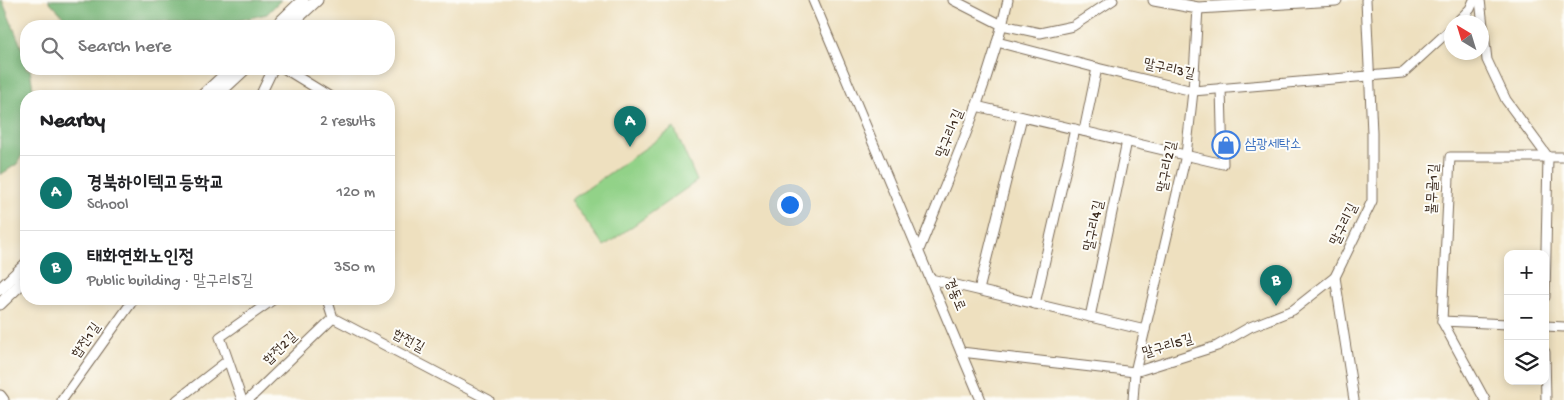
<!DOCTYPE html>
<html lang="en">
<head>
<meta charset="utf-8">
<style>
	:root { --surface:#fff; --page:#f6f6f6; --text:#202124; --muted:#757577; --line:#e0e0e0; --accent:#0f766e }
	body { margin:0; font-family:"Gochi Hand","Poor Story",sans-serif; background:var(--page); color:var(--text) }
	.controls { position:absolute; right:15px; bottom:15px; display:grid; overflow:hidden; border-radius:10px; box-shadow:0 2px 8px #0003 }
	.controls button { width:45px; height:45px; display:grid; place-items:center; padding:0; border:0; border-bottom:1px solid var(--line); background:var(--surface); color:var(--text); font:25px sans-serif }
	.compass { position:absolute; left:1444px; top:15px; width:45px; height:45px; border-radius:50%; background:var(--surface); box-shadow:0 2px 8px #0003; rotate:322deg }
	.you { position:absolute; left:789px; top:204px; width:18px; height:18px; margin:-12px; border:4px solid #fff; border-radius:50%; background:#1a73e8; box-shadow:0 0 0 8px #1a73e833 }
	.badge { display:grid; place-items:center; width:32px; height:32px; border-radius:50%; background:var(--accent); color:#fff; font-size:16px; font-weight:700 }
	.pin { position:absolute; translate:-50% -41px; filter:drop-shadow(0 1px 2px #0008) }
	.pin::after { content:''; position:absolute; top:26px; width:18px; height:15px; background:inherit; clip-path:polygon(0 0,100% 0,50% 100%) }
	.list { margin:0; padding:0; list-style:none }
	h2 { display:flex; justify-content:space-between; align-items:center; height:65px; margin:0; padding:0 20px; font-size:21px }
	h2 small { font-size:16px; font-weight:400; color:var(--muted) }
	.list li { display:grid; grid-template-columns:32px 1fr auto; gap:15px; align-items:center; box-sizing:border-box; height:75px; padding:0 20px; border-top:1px solid var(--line) }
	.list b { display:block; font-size:19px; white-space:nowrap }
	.list p { margin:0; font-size:16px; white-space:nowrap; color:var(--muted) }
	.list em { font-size:16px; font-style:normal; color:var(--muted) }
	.icon { flex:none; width:28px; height:28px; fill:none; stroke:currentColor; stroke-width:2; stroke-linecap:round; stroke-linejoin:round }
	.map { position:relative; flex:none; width:1564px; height:400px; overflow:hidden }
	.search { position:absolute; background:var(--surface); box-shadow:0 2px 8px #0003; left:20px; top:20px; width:375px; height:55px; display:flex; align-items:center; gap:12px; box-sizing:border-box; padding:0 18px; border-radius:20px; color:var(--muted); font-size:19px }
	.panel { position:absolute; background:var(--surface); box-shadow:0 2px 8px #0003; left:20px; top:90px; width:375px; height:215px; border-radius:20px }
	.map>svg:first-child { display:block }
</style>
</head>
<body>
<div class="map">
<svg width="1564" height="400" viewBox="0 0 1564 400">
	<rect width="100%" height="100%" fill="#fdfcf7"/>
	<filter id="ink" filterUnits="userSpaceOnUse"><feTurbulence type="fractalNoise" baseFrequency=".02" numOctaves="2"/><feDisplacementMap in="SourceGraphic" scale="10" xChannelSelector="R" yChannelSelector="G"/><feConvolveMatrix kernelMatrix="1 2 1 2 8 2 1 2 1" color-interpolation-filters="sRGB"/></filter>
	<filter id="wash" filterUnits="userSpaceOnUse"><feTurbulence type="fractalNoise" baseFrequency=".0096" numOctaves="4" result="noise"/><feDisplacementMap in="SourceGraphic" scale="20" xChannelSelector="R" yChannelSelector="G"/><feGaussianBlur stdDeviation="1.12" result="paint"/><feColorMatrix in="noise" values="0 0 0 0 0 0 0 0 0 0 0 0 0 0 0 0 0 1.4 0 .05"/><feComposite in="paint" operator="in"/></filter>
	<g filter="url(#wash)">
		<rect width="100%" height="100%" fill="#eee0bf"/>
		<path fill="#92d288" stroke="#667e53" d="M674,128L697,181L604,246L571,200Z"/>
		<g fill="#75b474" stroke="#586f49">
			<path d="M0,0H2L26,58V69H30L34,96H26V148L17,164L0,175Z"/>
			<path d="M48,0H281L267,14L232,22H150L128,26H78L67,20Z"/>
		</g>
	</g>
	<g filter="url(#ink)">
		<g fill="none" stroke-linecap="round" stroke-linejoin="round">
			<g stroke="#7a6a56" stroke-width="11">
				<g id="minor">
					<path d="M813,0L981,400"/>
					<path d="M953,0L1002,25L1040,33L1073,26L1113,0"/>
					<path d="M1480,0L1487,60L1506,100L1548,157L1545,297"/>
					<path d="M1457,22L1470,9L1474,0"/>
					<path d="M997,42L1097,68L1193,91L1403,73L1452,28"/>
					<path d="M285,69L329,96"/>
					<path d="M260,96L273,69"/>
					<path d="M976,106L1223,164L1221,88"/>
					<path d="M1084,131L1097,68"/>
					<path d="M919,250C952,168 989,86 1008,0"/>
					<path d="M931,279L1145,330"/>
					<path d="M979,290L1022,117"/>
					<path d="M327,299L333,318L489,400"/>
					<path d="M1035,304L1075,129"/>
					<path d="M1090,317L1127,141"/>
					<path d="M1442,321L1508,324"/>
					<path d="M1545,326L1564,327"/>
					<path d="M961,352L1135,372L1217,346L1250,327L1293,310L1335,277"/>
					<path d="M1545,352L1546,400"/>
					<path d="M62,400L134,299"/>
					<path d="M177,400L227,361"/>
					<path d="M242,400L220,337L274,299"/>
					<path d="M248,400L333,318"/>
					<path d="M1133,400L1135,372L1186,155L1193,91L1198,8"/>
					<path d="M1354,400L1335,277L1372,201V133L1366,0"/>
					<path d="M1485,400L1442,321L1450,157H1564"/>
				</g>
			</g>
			<g stroke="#7a6a56" stroke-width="13">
				<g id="tertiary">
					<path d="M1154,0L1198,8L1336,0"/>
					<path d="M276,26L303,0"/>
					<path d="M289,26L317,0"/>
					<path d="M202,96L231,69"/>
					<path d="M216,96L245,69"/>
					<path d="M0,289L26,264"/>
					<path d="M0,304L26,279"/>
					<path d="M0,396L3,400"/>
				</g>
			</g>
			<use href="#minor" stroke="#fff" stroke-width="9"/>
			<use href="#tertiary" stroke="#fff" stroke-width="11"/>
		</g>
	</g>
	<defs>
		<g id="shop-ring" transform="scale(1.4375)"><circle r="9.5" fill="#fdfcf7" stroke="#3f7fe0" stroke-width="1.5"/><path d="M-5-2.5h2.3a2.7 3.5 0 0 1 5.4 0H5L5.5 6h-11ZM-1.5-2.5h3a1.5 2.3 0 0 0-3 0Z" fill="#3f7fe0"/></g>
	</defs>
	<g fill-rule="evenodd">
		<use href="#shop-ring" x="1226" y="145"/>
	</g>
	<g text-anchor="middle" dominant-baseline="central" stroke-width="4" stroke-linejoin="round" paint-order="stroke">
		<g font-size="14" fill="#3b2a1e" stroke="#fdfcf7">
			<text transform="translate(1169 70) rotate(12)">말구리3길</text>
			<text transform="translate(951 134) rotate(-68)">말구리1길</text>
			<text transform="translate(1168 167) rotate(-79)">말구리2길</text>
			<text transform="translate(1434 189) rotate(-87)">불무골1길</text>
			<text transform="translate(1345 225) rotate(-64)">말구리길</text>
			<text transform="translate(1095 226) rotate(-78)">말구리4길</text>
			<text transform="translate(954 295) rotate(68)">경동로</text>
			<text transform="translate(87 341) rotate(-55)">합전1길</text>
			<text transform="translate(408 342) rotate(28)">합전길</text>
			<text transform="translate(1168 347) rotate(-17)">말구리5길</text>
			<text transform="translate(281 349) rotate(-44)">합전2길</text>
		</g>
		<g font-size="14" fill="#366cbe" stroke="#fdfcf7" text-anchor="start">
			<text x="1245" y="145">삼광세탁소</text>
		</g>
	</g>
</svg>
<div class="controls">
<button>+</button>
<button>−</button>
<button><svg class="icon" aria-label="layers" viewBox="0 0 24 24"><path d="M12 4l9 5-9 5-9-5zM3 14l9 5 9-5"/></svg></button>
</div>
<svg class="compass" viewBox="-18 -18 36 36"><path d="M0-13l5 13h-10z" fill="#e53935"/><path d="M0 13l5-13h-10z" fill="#757577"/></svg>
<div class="you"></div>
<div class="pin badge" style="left:630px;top:147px">A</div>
<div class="pin badge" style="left:1276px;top:306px">B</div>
<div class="search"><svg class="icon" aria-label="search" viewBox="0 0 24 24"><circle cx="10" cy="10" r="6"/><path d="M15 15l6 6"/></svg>Search here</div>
<section class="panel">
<h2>Nearby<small>2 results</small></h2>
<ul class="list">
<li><span class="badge">A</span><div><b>경북하이텍고등학교</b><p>School</p></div><em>120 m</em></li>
<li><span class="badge">B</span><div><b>태화연화노인정</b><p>Public building · 말구리5길</p></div><em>350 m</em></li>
</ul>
</section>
</div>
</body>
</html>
